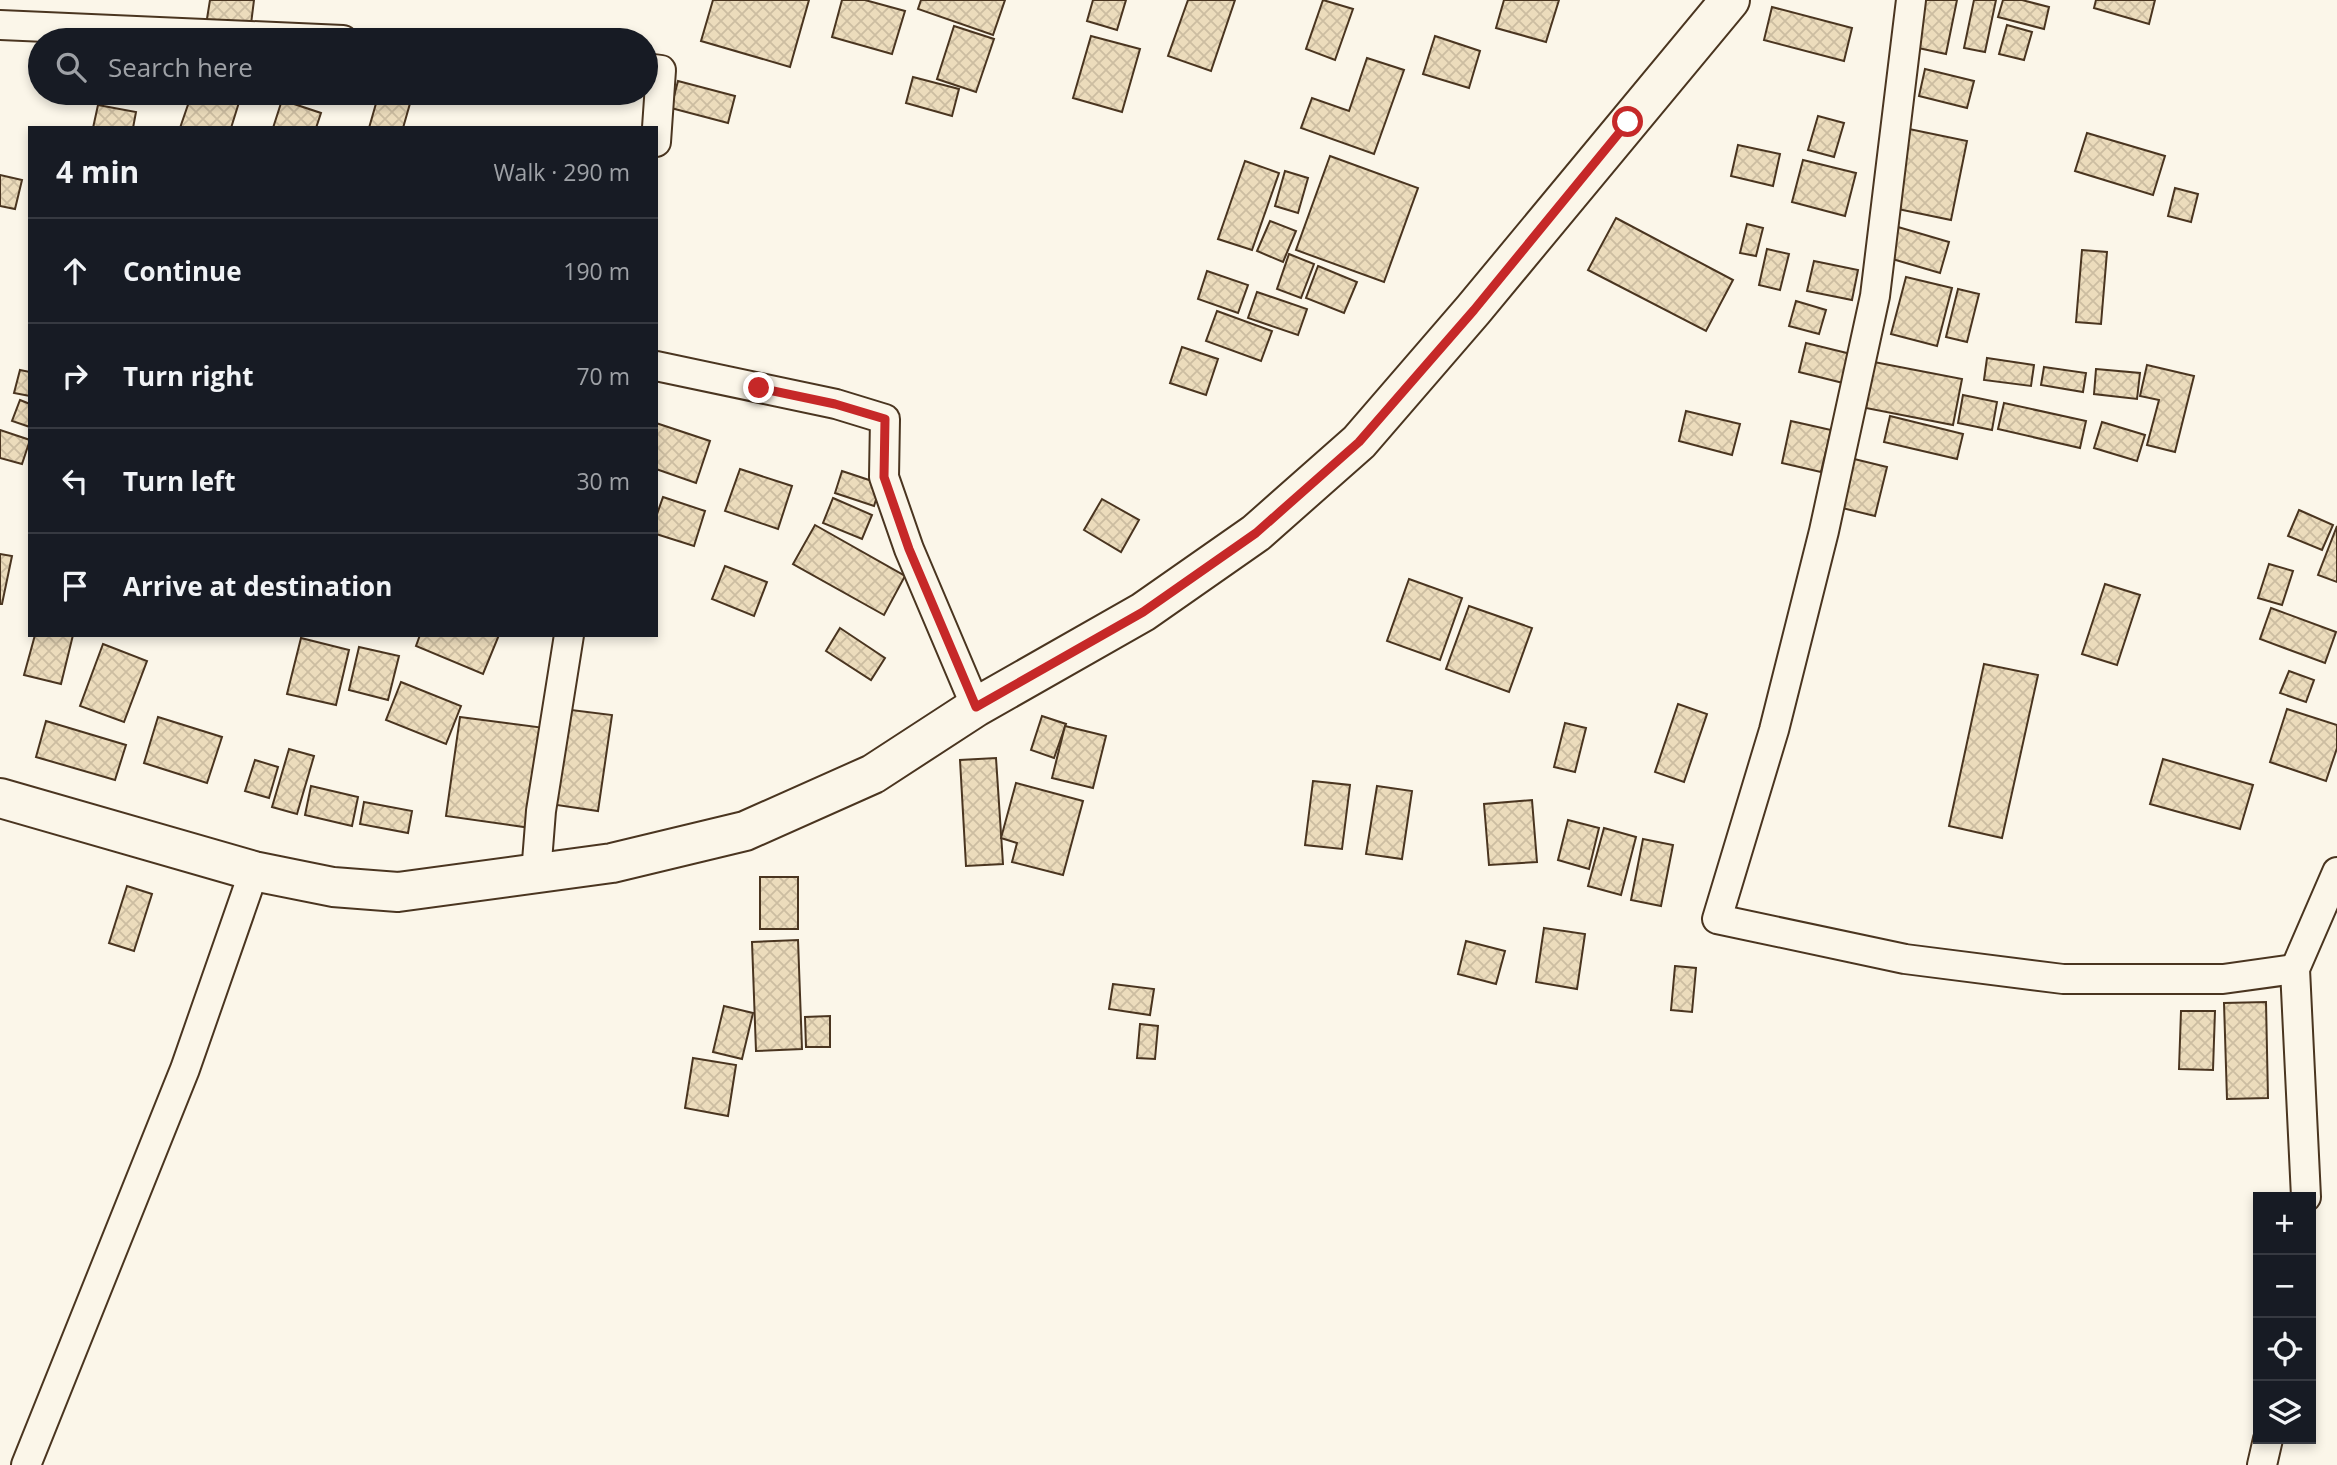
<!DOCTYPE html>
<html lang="en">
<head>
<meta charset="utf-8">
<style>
	:root { --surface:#171b24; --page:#20242c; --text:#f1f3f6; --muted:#9ea1a6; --line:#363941 }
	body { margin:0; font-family:"Open Sans",sans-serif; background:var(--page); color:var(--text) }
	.controls { position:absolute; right:21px; bottom:21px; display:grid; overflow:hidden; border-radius:0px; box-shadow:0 4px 10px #0003 }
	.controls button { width:63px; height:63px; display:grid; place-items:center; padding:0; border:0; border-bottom:2px solid var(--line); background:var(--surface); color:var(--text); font:35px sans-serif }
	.stop { position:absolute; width:21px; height:21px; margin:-16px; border:5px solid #c62828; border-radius:50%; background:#fff }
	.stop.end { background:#c62828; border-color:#fff; box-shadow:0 2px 7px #0008 }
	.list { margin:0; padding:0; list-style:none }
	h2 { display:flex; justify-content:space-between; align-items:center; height:91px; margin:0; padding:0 28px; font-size:30px }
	h2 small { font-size:23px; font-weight:400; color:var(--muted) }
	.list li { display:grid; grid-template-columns:46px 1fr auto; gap:21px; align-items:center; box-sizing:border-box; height:105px; padding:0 28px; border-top:2px solid var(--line) }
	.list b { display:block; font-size:26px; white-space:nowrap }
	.list em { font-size:23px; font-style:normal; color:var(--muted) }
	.icon { flex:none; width:38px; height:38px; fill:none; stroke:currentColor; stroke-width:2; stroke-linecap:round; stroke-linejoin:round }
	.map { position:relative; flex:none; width:2337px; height:1465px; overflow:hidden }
	.search { position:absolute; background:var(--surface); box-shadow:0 4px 10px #0003; left:28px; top:28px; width:630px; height:77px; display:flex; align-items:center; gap:18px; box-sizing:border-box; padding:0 24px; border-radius:38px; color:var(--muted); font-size:26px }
	.panel { position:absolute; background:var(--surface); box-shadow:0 4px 10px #0003; left:28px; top:126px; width:630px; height:511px; border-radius:0px }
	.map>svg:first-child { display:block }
</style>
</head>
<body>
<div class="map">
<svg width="2337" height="1465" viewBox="0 0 2337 1465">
	<defs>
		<pattern id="building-cross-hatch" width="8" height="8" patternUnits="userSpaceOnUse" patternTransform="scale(1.75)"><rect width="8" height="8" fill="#ecdcbc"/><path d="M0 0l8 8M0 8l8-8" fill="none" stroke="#ccbda1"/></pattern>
	</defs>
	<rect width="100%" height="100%" fill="#fbf6e9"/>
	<g fill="url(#building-cross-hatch)" stroke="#4a3520" stroke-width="2">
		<path d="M210,0H254L250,32L206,25Z"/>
		<path d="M713,0H809L790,67L701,41Z"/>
		<path d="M842,0H865L905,11L892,54L832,37Z"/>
		<path d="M921,0H1005L993,35L918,9Z"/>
		<path d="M1093,0H1126L1117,30L1087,21Z"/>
		<path d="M1188,0H1235L1211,71L1168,56Z"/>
		<path d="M1323,0L1353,9L1335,60L1306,49Z"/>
		<path d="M1504,0H1559L1546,42L1496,28Z"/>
		<path d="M1918,0H1957L1946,54L1909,46Z"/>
		<path d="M1974,0H1996L1985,52L1964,48Z"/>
		<path d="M2003,0H2022L2049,7L2044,29L1998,17Z"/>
		<path d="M2096,0H2155L2149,24L2094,8Z"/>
		<path d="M1772,7L1852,28L1844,61L1764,40Z"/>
		<path d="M2007,25L2032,32L2024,60L1999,54Z"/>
		<path d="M954,26L994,39L976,92L937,79Z"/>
		<path d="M1091,36L1140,49L1122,112L1073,98Z"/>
		<path d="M1435,36L1480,51L1469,88L1423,74Z"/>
		<path d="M1367,58L1404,70L1374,154L1301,128L1312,98L1349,111Z"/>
		<path d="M1925,69L1974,81L1967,108L1919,96Z"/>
		<path d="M913,77L959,89L952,116L906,103Z"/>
		<path d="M678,81L735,96L728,123L671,108Z"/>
		<path d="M192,93H232L241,96L231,128H180Z"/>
		<path d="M286,93H320L316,103Z"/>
		<path d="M379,93H413L403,128H369Z"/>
		<path d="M282,100L321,113L316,128H273Z"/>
		<path d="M98,105L136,112L133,128H93Z"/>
		<path d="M1818,116L1844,123L1834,157L1808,150Z"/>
		<path d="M1909,129L1967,141L1951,220L1893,208Z"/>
		<path d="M2087,133L2165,156L2153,195L2075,171Z"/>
		<path d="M1738,145L1780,154L1773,186L1731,176Z"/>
		<path d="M1330,156L1418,188L1384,282L1296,250Z"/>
		<path d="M1803,160L1856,173L1845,216L1792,202Z"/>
		<path d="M1245,161L1279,173L1252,250L1218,239Z"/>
		<path d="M1285,171L1308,178L1298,213L1275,206Z"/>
		<path d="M0,175L22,180L15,209L0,206Z"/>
		<path d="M2175,188L2198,194L2191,222L2168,216Z"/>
		<path d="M1616,218L1733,280L1706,331L1588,270Z"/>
		<path d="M1270,221L1296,231L1283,262L1257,251Z"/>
		<path d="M1747,224L1763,228L1756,256L1740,253Z"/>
		<path d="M1898,227L1949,242L1940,273L1889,258Z"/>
		<path d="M1767,249L1789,254L1780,290L1759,285Z"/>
		<path d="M2082,250L2107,252L2101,324L2076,322Z"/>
		<path d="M1289,254L1314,264L1301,298L1277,289Z"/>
		<path d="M1814,261L1858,270L1852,300L1807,291Z"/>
		<path d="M1318,266L1357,282L1344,313L1306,298Z"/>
		<path d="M1207,271L1248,285L1238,313L1198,299Z"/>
		<path d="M1906,277L1952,288L1937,346L1891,334Z"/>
		<path d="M1958,289L1979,294L1967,342L1946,337Z"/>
		<path d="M1257,292L1307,309L1298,335L1248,318Z"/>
		<path d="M1796,301L1826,310L1819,334L1789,326Z"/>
		<path d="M1217,311L1272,331L1261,361L1206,341Z"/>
		<path d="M1806,343L1851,354L1843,383L1799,372Z"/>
		<path d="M1182,347L1218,359L1206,395L1170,383Z"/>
		<path d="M1987,358L2034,365L2031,386L1984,380Z"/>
		<path d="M1874,362L1962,379L1953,425L1866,408Z"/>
		<path d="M2147,365L2194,376L2175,452L2147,445L2159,400L2140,396Z"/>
		<path d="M2044,367L2086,373L2083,392L2041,385Z"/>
		<path d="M2096,369L2140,373L2137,399L2094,394Z"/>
		<path d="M20,370L30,372V396L14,393Z"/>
		<path d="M1963,395L1997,402L1992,430L1958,423Z"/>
		<path d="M20,400L30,404V427L12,421Z"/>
		<path d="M2004,403L2086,421L2080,448L1998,429Z"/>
		<path d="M1686,411L1740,424L1732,455L1679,441Z"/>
		<path d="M1890,416L1963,434L1957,459L1884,442Z"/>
		<path d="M1791,421L1831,430L1821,472L1782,463Z"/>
		<path d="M2102,422L2145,435L2137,461L2094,448Z"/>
		<path d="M656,423L710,441L696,483L656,469Z"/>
		<path d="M0,430L30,440L22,464L0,458Z"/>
		<path d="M1846,457L1887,467L1875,516L1834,506Z"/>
		<path d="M740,469L792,486L778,529L725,511Z"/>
		<path d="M842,471L881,484L874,506L835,493Z"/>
		<path d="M663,497L705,511L694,546L656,534V517Z"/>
		<path d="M833,498L872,515L862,539L823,523Z"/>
		<path d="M1102,499L1139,520L1121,552L1084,530Z"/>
		<path d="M2299,510L2333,525L2322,550L2288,536Z"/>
		<path d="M815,525L905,576L884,615L793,564Z"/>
		<path d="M2337,526V582L2318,575Z"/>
		<path d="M0,554L12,556L2,604H0Z"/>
		<path d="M2269,564L2293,571L2282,605L2258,598Z"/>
		<path d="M725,566L767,582L754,616L712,599Z"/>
		<path d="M1409,579L1462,598L1440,660L1387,641Z"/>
		<path d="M2105,584L2140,595L2117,665L2082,654Z"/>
		<path d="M1469,606L1532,628L1509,692L1446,669Z"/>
		<path d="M2271,608L2336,632L2325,663L2260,639Z"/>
		<path d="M840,628L885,658L871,680L826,651Z"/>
		<path d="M35,635H73L61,684L24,675Z"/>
		<path d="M420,635H499L483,674L416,646Z"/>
		<path d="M301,638L349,650L336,705L287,694Z"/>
		<path d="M103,644L147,661L124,722L80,706Z"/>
		<path d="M359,647L399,656L388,700L349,690Z"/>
		<path d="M1984,664L2038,675L2002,838L1949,826Z"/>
		<path d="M2289,671L2314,680L2306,702L2280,693Z"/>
		<path d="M401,682L461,706L446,744L386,720Z"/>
		<path d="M1678,704L1707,714L1684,782L1655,772Z"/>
		<path d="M563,709L612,715L598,811L550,804Z"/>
		<path d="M2287,709L2337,725V748L2326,781L2270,762Z"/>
		<path d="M1042,716L1066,724L1054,758L1031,750Z"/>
		<path d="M158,717L222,737L207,783L144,763Z"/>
		<path d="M460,717L545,728L531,828L446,816Z"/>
		<path d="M46,721L126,745L115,780L36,757Z"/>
		<path d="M1565,723L1586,728L1575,772L1554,767Z"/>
		<path d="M1065,726L1106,736L1093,788L1052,778Z"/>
		<path d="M289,749L314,756L297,814L272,807Z"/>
		<path d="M996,758L1003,864L966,866L960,760Z"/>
		<path d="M2163,759L2253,785L2240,829L2150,804Z"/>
		<path d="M255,760L278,767L269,798L245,791Z"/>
		<path d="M1313,781L1350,785L1342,849L1305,845Z"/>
		<path d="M1016,783L1083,801L1063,875L1012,862L1017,843L1001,838Z"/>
		<path d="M311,786L358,797L352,826L305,815Z"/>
		<path d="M1377,786L1412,791L1402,859L1366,854Z"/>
		<path d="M1532,800L1537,862L1489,865L1484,804Z"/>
		<path d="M364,802L412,811L408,833L360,824Z"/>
		<path d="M1568,820L1599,828L1589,869L1558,860Z"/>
		<path d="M1604,828L1636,837L1621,895L1588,886Z"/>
		<path d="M1643,839L1673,845L1661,906L1631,900Z"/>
		<rect x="760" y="877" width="38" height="52"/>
		<path d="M127,886L152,894L134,951L109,943Z"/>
		<path d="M1544,928L1585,934L1577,989L1536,982Z"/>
		<path d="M798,940L802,1049L756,1051L752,942Z"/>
		<path d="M1466,941L1505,951L1496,984L1458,974Z"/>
		<path d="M1675,966L1696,968L1692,1012L1671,1010Z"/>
		<path d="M1113,984L1154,989L1150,1015L1109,1009Z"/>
		<path d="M2266,1002L2268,1098L2227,1099L2224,1003Z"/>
		<path d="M724,1006L753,1013L742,1059L713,1052Z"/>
		<path d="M2181,1011H2215L2213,1070L2179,1069Z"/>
		<path d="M830,1016V1047H806L805,1017Z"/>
		<path d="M1140,1024L1158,1026L1155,1059L1137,1058Z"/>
		<path d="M693,1058L736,1065L728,1116L685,1108Z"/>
	</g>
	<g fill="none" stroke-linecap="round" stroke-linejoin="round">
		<g stroke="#4a3520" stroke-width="32">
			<g id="street">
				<path d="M1911,0L1875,296L1824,531L1774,730L1717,919L1905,959L2063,979H2223L2295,969"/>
				<path d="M0,25L343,40"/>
				<path d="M646,68L661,70L656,142"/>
				<path d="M656,366L836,404L885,419L884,477L909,549L976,707"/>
				<path d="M536,874L541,811L569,635"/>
				<path d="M2306,1197L2295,969L2337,872"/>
				<path d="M26,1465L185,1069L254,871"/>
				<path d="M2262,1465L2268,1439"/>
			</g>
		</g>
		<g stroke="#4a3520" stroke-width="42">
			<path id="primary" d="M0,798L254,871L333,887L398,892L612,863L745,831L873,774L976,707L1143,612L1256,533L1359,442L1473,310L1730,0"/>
		</g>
		<use href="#street" stroke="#fbf6e9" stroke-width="28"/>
		<use href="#primary" stroke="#fbf6e9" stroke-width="38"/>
	</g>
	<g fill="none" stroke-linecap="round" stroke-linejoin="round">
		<path stroke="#c62828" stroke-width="9" d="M759,388L835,404L885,419L884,477L909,549L976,707L1143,612L1256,533L1359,442L1474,310L1628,122"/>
	</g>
</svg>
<div class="controls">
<button>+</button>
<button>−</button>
<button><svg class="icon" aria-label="locate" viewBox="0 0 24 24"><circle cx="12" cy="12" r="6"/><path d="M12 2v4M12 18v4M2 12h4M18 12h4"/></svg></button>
<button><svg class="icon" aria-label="layers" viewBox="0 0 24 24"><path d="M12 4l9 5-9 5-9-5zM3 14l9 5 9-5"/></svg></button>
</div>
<div class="stop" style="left:1628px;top:122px"></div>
<div class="stop end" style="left:759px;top:388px"></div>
<div class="search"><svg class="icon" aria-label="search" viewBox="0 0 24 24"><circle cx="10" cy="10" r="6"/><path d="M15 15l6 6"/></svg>Search here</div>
<section class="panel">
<h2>4 min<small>Walk · 290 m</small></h2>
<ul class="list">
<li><svg class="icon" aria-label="ahead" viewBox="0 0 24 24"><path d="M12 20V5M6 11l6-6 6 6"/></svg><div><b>Continue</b></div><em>190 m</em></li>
<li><svg class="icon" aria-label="right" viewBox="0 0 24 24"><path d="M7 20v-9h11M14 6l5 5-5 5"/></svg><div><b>Turn right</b></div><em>70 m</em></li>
<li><svg class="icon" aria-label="left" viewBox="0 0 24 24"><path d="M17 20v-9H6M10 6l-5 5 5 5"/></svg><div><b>Turn left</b></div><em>30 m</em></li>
<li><svg class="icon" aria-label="arrive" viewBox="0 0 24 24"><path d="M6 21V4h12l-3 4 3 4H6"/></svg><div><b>Arrive at destination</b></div></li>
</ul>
</section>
</div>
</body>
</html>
